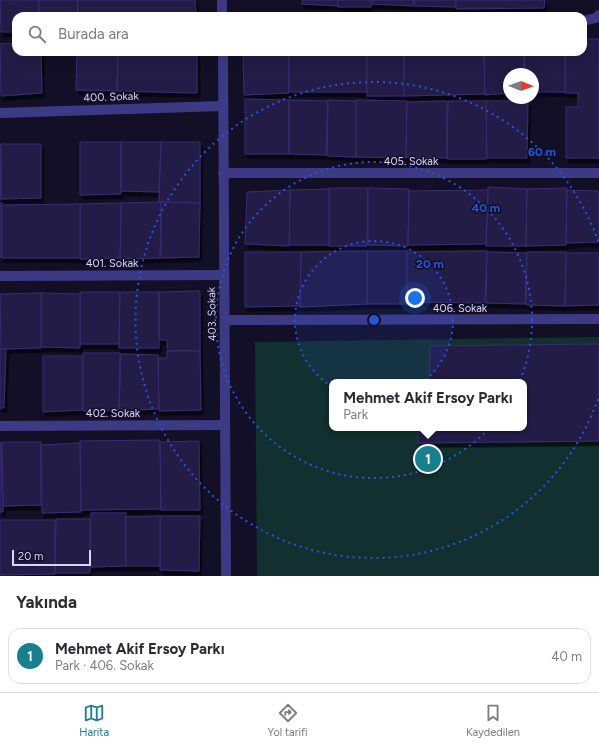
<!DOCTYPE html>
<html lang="tr">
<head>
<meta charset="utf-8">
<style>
	:root { --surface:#fff; --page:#f7f7f7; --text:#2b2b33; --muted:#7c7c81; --line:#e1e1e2; --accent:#187f8f }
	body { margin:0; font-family:Figtree,sans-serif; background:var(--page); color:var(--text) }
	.compass { position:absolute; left:503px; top:68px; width:36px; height:36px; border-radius:50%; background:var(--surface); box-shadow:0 4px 16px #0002; rotate:91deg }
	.scale { position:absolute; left:12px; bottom:10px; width:79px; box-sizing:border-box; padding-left:4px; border:2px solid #d9d4ff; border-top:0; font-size:11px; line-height:14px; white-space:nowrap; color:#d9d4ff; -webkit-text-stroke:3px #130f26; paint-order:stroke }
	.you { position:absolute; left:415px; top:298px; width:14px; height:14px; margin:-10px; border:3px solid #fff; border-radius:50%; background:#1a73e8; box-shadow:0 0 0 6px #1a73e833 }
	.badge { display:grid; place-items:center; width:26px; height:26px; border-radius:50%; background:var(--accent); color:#fff; font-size:13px; font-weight:700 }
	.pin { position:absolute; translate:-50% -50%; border:2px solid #fff; box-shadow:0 1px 4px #0006 }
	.popup { position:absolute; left:329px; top:379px; width:198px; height:52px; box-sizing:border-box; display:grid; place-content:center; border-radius:8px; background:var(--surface); filter:drop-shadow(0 1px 3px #0005); font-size:13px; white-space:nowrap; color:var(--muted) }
	.popup b { font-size:15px; color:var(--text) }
	.popup::after { content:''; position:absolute; left:50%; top:100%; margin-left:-8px; border:8px solid transparent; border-top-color:var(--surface) }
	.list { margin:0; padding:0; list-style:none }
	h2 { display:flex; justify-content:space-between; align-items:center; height:52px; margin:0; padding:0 16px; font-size:17px }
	h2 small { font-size:13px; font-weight:400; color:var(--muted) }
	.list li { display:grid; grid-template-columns:26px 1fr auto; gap:12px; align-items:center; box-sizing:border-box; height:56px; margin:0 8px 8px; padding:0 8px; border:1px solid var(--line); border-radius:12px }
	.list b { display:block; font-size:15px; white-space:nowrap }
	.list p { margin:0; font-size:13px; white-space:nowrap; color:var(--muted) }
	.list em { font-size:13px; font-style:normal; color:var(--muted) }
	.icon { flex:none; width:22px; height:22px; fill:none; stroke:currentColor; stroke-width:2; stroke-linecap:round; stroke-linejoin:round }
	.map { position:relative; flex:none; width:599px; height:576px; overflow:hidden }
	.search { position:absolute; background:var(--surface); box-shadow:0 4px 16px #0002; left:12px; right:12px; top:12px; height:44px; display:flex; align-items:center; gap:10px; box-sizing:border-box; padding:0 14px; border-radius:12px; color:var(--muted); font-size:15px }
	.sheet { height:116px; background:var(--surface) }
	nav { display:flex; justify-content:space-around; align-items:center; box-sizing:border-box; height:56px; border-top:1px solid var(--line); background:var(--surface); font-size:11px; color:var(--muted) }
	nav a { display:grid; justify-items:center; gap:2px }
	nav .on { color:var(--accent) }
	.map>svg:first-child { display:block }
</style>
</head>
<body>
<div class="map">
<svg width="599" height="576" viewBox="0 0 599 576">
	<defs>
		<filter id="shadow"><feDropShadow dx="2.5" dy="4.5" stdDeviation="0" flood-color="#0009"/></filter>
	</defs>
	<rect width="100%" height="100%" fill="#130f26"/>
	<path fill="#12302f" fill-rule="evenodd" d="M599,337V576H257L255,342ZM332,382H524V428H332Z"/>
	<g fill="#241b47" stroke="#3b2d73" filter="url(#shadow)">
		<path d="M0,0H39V16H16V32H1Z"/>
		<path d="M39,0H77L78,16H39Z"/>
		<path d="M78,0H195L196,16H78Z"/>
		<path d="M302,0H338V6L302,4Z"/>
		<path d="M338,0H372L371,7H338Z"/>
		<path d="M372,0H414L413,6L371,4Z"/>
		<path d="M414,0H456V7L414,6Z"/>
		<path d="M456,0H545L544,8L456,9Z"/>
		<path d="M583,39H599V158H566V107H578V93H565V52H583Z"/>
		<path d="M16,43V52H41L42,93L1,96L0,44Z"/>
		<path d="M77,52H118L117,91L76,90Z"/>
		<path d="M118,52H197V93L117,91Z"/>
		<path d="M243,52H289V93L244,95Z"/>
		<rect x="289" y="52" width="78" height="40"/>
		<rect x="367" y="52" width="37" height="44"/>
		<path d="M404,52H484L485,94L404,96Z"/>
		<path d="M484,52H524V74H509V93L485,95Z"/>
		<path d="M525,52H565V92H533V74H524Z"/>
		<path d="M245,99L289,100V154H245Z"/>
		<path d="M289,100L328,101L326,155L289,154Z"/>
		<path d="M328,100L356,101V157L327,156Z"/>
		<path d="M356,100L407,101L406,158L356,157Z"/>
		<path d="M447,101V158L406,157L407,102Z"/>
		<path d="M448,101H486L487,159H447Z"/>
		<path d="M486,101H528L527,158H487Z"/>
		<path d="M80,142H121V194L80,195Z"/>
		<path d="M121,142H161L159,192L121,191Z"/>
		<path d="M161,142H200V203L159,202Z"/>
		<path d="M1,144H41V198L1,199Z"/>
		<path d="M0,145L1,199H0Z"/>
		<path d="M488,187L527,189L526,246H486Z"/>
		<path d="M329,188H368L367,246H329Z"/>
		<path d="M368,188L409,189L408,246L368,245Z"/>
		<path d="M567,188L566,245L526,246L527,189Z"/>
		<path d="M329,189V245H289L290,190Z"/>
		<path d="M290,190L289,246L245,244L247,192Z"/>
		<path d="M488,190L486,244L408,245L409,191Z"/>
		<path d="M567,190L599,191V242L566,243Z"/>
		<path d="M161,202L160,258L120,259L121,203Z"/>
		<path d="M161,202L200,203L199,257L161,258Z"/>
		<rect x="0" y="203" width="2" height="54"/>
		<path d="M121,203L120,258L80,259V204Z"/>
		<path d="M80,204V258H2V205Z"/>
		<rect x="367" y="251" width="40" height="53"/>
		<path d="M367,251V304L300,307L301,252Z"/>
		<path d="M487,251L485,303L407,302V252Z"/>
		<path d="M245,252H301L300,306L245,307Z"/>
		<path d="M487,252L527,253L525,304L486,303Z"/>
		<path d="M527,252H566L565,306L526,305Z"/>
		<path d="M566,253H599V305L565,306Z"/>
		<path d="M200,291V351H168L167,340H159V292Z"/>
		<path d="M80,292H120L119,344H80Z"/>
		<path d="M120,292H159V348H119Z"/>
		<path d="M41,293L80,294V348L41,347Z"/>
		<path d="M41,293V348L1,349L0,294Z"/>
		<path d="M599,344V441L418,443V428H524V382H429L430,346Z"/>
		<path d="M0,349H6L4,408H0Z"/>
		<path d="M167,351H200L201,410L159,411L158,358H167Z"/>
		<path d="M83,353H120L119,410L83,411Z"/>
		<path d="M121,354L158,355L159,409L119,411Z"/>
		<path d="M43,356H82V410L43,412Z"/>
		<path d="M160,440L161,509L81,510L80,441Z"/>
		<path d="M199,441L200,510H161L160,442Z"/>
		<path d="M0,442H1L3,512H0Z"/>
		<path d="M2,442H41V505L3,506Z"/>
		<path d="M80,443L81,512L42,513L41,445Z"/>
		<path d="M91,513H126V566L90,567Z"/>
		<path d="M160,516H200L199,571L160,570Z"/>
		<path d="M160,516V566H126V517Z"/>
		<path d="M56,519H90V573H55Z"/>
		<path d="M0,520H55V574L0,575Z"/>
	</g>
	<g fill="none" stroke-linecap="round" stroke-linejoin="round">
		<g stroke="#3d3a85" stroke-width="10">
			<path d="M222,0V16"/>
			<path d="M583,21L596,18L599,15"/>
			<path d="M223,52L226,576"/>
			<path d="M0,113L223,106"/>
			<path d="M223,173H599"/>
			<path d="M0,276L224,275"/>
			<path d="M225,320L599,319"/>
			<path d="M0,426L225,425"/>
		</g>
	</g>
	<circle cx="374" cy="320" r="79" fill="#2655da" fill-opacity=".12"/>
	<g fill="none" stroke="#2655da" stroke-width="2" stroke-dasharray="2 4">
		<circle cx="374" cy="320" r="79"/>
		<circle cx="374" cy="320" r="158"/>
		<path d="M598 399A238 238 0 1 1 598 241"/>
	</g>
	<g text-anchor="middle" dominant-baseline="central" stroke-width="3" stroke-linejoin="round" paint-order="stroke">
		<g font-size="11" fill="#d9d4ff" stroke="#130f26">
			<text transform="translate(111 97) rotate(-2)">400. Sokak</text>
			<text x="411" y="161">405. Sokak</text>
			<text x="112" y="263">401. Sokak</text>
			<text x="460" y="308">406. Sokak</text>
			<text transform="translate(212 314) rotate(-91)">403. Sokak</text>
			<text x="113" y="413">402. Sokak</text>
		</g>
	</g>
	<circle cx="374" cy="320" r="6" fill="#2655da" stroke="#130f26" stroke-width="2"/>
	<g font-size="12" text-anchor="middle" font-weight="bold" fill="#2655da" stroke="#130f26" stroke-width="3" stroke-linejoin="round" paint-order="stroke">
		<text x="542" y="156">60 m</text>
		<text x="486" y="212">40 m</text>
		<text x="430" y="268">20 m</text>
	</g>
</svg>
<svg class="compass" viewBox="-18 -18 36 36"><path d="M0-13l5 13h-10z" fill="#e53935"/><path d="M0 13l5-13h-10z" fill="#7c7c81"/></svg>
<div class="scale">20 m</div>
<div class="you"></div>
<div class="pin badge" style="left:428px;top:459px">1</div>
<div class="popup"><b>Mehmet Akif Ersoy Parkı</b>Park</div>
<div class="search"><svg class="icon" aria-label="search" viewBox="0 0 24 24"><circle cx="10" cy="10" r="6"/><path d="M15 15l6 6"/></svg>Burada ara</div>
</div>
<section class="sheet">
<h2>Yakında<small></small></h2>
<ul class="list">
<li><span class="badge">1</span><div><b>Mehmet Akif Ersoy Parkı</b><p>Park · 406. Sokak</p></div><em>40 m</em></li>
</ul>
</section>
<nav>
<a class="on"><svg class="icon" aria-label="map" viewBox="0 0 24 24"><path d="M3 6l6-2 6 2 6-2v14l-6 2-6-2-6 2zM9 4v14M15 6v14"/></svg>Harita</a>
<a><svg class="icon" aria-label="directions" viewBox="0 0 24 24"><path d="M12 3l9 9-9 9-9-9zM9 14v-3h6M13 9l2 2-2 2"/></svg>Yol tarifi</a>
<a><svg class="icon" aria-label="saved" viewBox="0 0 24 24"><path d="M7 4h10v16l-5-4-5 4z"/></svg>Kaydedilen</a>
</nav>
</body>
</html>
